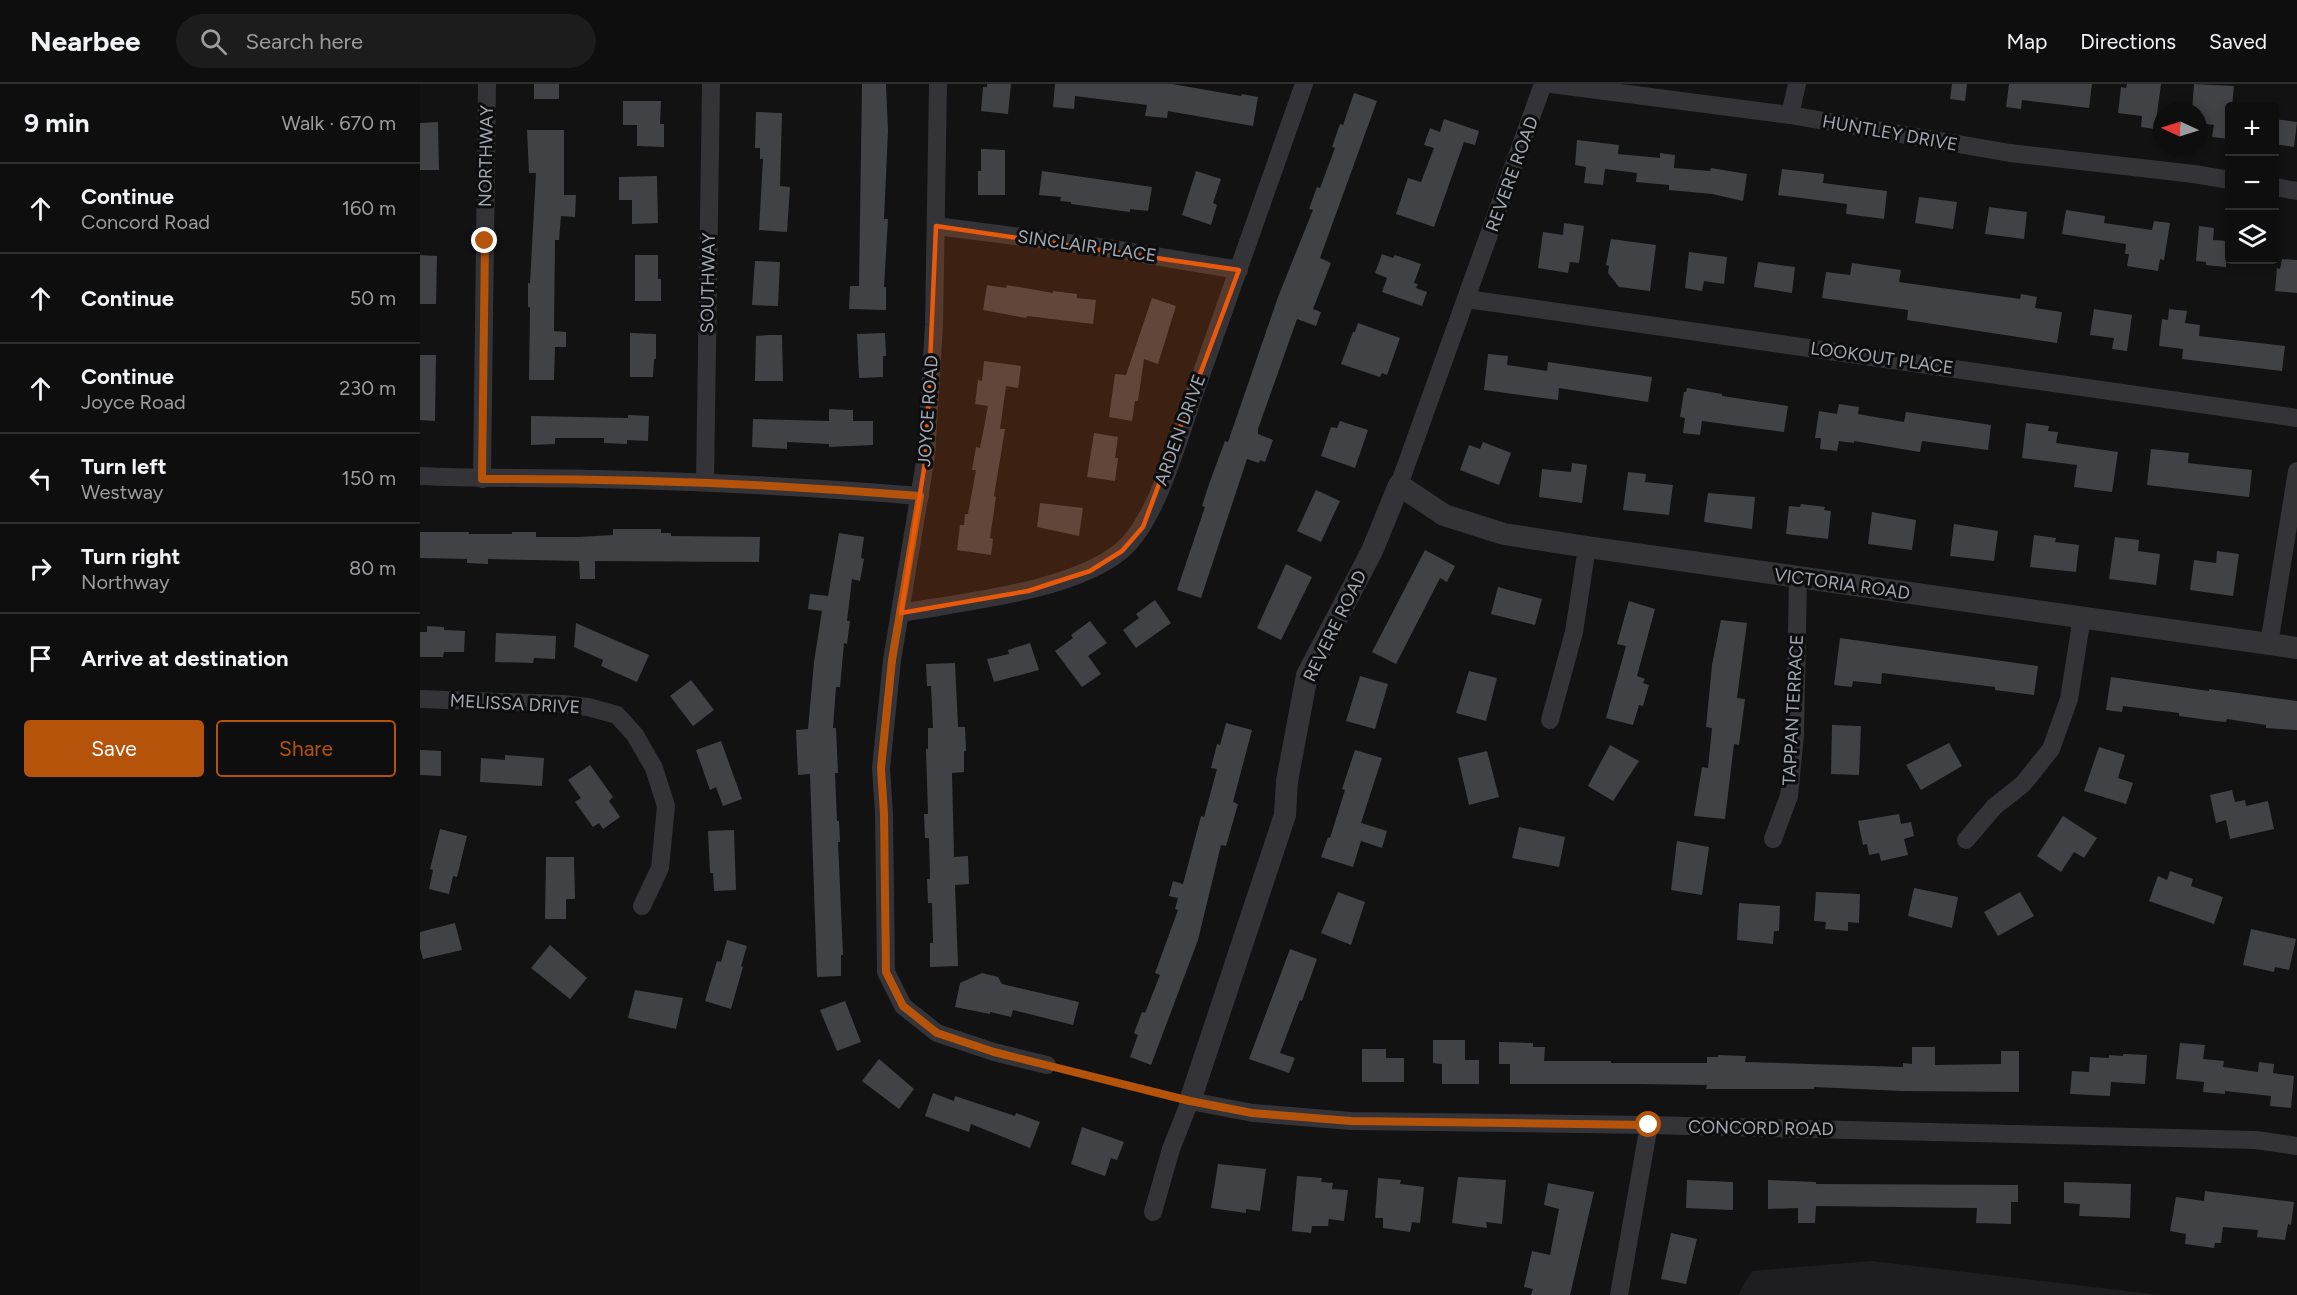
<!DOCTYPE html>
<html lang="en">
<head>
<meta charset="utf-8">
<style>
	:root { --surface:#0e0e0e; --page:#1c1c1c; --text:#f1f3f6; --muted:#9b9c9e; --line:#2e2e2e; --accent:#b45309 }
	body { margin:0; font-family:Figtree,sans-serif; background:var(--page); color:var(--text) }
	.controls { position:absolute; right:18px; top:18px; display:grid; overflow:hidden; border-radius:6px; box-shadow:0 3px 9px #0003 }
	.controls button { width:54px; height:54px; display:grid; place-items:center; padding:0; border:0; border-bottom:2px solid var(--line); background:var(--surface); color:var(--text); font:30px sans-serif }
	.compass { position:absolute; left:1733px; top:18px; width:54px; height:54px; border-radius:50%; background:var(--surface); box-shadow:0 3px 9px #0003; rotate:274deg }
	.stop { position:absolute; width:18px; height:18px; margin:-14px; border:4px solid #b45309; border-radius:50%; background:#fff }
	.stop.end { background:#b45309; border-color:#fff; box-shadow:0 2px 6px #0008 }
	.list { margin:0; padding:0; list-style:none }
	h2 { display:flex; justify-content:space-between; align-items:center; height:78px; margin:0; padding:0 24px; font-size:26px }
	h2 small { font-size:20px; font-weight:400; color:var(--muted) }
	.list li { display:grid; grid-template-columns:39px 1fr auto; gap:18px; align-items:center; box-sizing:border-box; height:90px; padding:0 24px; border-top:2px solid var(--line) }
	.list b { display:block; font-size:22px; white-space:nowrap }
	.list p { margin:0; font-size:20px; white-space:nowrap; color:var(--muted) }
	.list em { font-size:20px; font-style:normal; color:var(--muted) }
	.actions { display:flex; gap:12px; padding:18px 24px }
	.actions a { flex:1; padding:14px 0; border:2px solid var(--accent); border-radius:6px; text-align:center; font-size:21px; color:var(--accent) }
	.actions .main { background:var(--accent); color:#fff }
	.icon { flex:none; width:33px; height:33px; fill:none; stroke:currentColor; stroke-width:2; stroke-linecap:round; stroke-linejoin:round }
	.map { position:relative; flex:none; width:1877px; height:1211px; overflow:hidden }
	header { display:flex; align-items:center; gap:36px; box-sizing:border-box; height:84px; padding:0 30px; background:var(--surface); border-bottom:2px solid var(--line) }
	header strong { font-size:28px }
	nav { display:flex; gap:33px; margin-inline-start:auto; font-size:21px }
	.search { width:420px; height:54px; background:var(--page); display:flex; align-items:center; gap:15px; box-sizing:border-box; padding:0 21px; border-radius:33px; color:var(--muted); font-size:22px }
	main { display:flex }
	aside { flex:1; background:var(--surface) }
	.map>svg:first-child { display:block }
</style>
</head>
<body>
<header>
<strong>Nearbee</strong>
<div class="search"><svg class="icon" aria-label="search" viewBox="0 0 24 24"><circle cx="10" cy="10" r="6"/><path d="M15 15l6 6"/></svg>Search here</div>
<nav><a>Map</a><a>Directions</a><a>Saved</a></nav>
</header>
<main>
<aside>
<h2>9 min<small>Walk · 670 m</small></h2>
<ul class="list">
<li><svg class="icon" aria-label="ahead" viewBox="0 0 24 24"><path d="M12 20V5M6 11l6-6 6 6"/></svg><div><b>Continue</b><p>Concord Road</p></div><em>160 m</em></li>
<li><svg class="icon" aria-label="ahead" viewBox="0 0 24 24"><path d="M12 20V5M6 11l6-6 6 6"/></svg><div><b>Continue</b></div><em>50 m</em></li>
<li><svg class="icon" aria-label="ahead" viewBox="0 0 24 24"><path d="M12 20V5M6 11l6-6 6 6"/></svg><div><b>Continue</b><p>Joyce Road</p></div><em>230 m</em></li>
<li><svg class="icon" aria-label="left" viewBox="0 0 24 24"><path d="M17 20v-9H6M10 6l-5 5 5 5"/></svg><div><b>Turn left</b><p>Westway</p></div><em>150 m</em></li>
<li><svg class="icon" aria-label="right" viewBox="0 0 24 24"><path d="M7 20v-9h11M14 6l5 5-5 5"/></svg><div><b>Turn right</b><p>Northway</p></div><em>80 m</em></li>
<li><svg class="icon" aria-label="arrive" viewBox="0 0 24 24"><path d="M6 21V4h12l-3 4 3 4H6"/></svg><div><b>Arrive at destination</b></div></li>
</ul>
<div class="actions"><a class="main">Save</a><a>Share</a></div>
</aside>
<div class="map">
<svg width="1877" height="1211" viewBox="0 0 1877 1211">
	<rect width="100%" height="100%" fill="#121213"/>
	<path fill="#1e1e20" d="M1452,1177L1741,1211H1318L1332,1187Z"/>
	<g fill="#414246">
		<rect x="114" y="0" width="25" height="15"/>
		<path d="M442,0H466L468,47L464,135H468L464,203H466V226L429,225L430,202H439Z"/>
		<path d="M567,0H591L588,30L561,27L563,3H567Z"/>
		<path d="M635,0H752L821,12L822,10L838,13L833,42L748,27L747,34L725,32L727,21L655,12L654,25L633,23Z"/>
		<path d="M1532,0H1547L1545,17L1530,15Z"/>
		<path d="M1589,0H1672L1669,24L1602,16L1601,25L1586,23Z"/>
		<path d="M1707,0H1741L1735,45L1721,43L1722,32L1698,29L1701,3L1706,4Z"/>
		<path d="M1774,0L1814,2L1812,22H1809V55L1792,53L1794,41L1778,39V27H1772Z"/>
		<path d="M934,9L957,17L900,174L911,179L893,225L901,228L896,242L877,235L838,345V350L853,356L845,378L840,376L839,379L827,375L781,514L757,506L785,423L782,422L789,400L805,357L808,358L858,213L893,126L889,125L897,103L900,104L915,64L912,63L920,40L923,41Z"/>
		<path d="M203,17H241L240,40H244V63L217,62V41H203Z"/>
		<path d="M336,28L362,29L360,102L370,103L367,148L339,146L343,75H340V64H335Z"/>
		<path d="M1024,35L1059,47L1055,61L1044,58L1014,143L976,130L988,94L1001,98L1014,64L1004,61L1010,44L1020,48Z"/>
		<path d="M1854,35L1877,38L1874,63L1854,60Z"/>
		<path d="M18,38L19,86H0V39Z"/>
		<path d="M107,46H144V111H156L155,133L141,132L139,156H135L134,247L146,248V263H135L134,296H109L110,223H108V199H110L116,89H109Z"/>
		<path d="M1157,56L1199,61L1198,70L1240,74V69L1255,71L1254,84L1290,87L1291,84L1327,90L1323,117L1292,110L1249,106V101L1216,98L1217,89L1185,85L1183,101L1164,99L1166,83L1155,81Z"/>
		<path d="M561,65L585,66V111H558V87H561Z"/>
		<path d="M1362,85L1404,90L1403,99L1467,107L1464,135L1426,130L1427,120L1358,111Z"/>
		<path d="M622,87L732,103L728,127L710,125V128L651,120V118L640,117L641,113L619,111Z"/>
		<path d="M776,87L801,95L793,119L797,121L791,141L762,131Z"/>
		<path d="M237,92L238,139L212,140V116H199V93Z"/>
		<path d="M1499,113L1537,118L1533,145L1495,139Z"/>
		<path d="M1569,123L1607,128L1604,155L1565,150Z"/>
		<path d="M1646,126L1685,132L1684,139L1732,146L1734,137L1750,139L1744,176L1740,175L1738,187L1707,182L1709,170H1705L1706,160L1642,150Z"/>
		<path d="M1144,139L1164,142L1159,179L1150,178L1148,189L1118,184L1123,148L1143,151Z"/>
		<path d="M1779,142L1794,144L1793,156L1808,157L1806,183L1786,181V178L1776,177Z"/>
		<path d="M1191,155L1236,161L1230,207L1199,203L1188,189L1189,182L1186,181Z"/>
		<path d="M1269,168L1307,173L1304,200L1284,197L1282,207L1265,204Z"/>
		<path d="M962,170L973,174L975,171L1001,180L994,199L998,200L996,204L1007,208L1002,222L962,208L967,194L955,189Z"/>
		<path d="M0,171L17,172L16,220H0Z"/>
		<path d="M215,171H238V195H241V217H215Z"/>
		<path d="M1862,175L1877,176V209L1855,207L1857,184L1860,185Z"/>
		<path d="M335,177L360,178L358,222L332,221Z"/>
		<path d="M1338,178L1375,183L1372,209L1334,203Z"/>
		<path d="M1432,179L1481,186L1479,198L1600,215L1601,210L1617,213L1615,224L1642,228L1637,259L1487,236L1488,226L1402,214L1406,188L1430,191Z"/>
		<path d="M567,201L586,204L587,201L633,209V207L657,210V214L676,216L673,240L607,232L606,234L563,226Z"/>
		<path d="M732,214L756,222L738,280L724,275L718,317H715L712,337L689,333L695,290L706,291Z"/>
		<path d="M1674,225L1712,231L1707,267L1692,265L1694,254L1670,251Z"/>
		<path d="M1749,225L1767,227L1765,239L1780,241L1779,252L1865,262L1862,287L1762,275L1763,265L1739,262L1742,235L1748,236Z"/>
		<path d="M938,239L980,254L967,291L962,289L960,293L921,280L933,248H935Z"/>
		<path d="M210,249L236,250V275H234L233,293H210Z"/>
		<path d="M465,249L466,272H463V293L439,294L437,250Z"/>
		<path d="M349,251H362L363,297H335L336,252Z"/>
		<path d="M1068,270L1088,272L1087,281L1127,287L1128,278L1232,293L1228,318L1139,304L1138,316L1064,306Z"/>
		<path d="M0,271H16L15,337L0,336Z"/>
		<path d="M564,277L601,282L598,304L586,302L580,345H585L574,412L576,413L570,454L573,455L571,471L537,466L540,441H544L545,430H548L556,386H552L556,363L560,364L568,322L555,320L558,296L562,297Z"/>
		<path d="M1267,304L1302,310V312L1368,322L1364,348L1282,337L1280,351L1263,349L1265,334L1260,333L1264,308H1266Z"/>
		<path d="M1419,320L1439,323L1438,330L1484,338L1486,328L1571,341L1568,366L1502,357L1500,368L1434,357V359L1419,357L1417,367L1400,365L1401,354H1395L1399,327L1417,330Z"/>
		<path d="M409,325L433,326V337H453V361L409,363V360L367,358V365L332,363L333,335L409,337Z"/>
		<path d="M208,331L229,332L228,357L207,356V360L184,359V354H135V360L111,361V332L208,334Z"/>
		<path d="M920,337L948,346L935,384L901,372L911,343L917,344Z"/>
		<path d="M1606,339L1629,342L1628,347L1638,348L1636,359L1698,368L1692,408L1654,403L1657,381L1602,374Z"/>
		<path d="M674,349L698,353L695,374H698L695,397L667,393Z"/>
		<path d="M1063,358L1091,369L1079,401L1040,386L1049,361L1060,365Z"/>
		<path d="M1731,365L1769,369L1768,379L1832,386L1829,413L1727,401Z"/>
		<path d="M1152,379L1167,381L1162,419L1119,413L1122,385L1151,388Z"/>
		<path d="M1208,388L1226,390L1225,398L1253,401L1249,431L1203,426Z"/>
		<path d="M896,406L920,417L901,458L877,447Z"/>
		<path d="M1288,409L1335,413L1332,445L1284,438Z"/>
		<path d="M620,419L663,424L659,452L617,443Z"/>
		<path d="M1381,420L1405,423L1404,426L1411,427L1408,455L1366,450L1369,422L1380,423Z"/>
		<path d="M1452,428L1496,436L1492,466L1448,460Z"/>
		<path d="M1534,440L1578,447L1574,477L1530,472Z"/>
		<path d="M193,445H241V449H251V452L340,453L339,478L175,477V495H160L159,477L68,475V480L47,479V475L0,474V448H49V450H92V448H116V453H159L193,451Z"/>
		<path d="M419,449L444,453L441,474L444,475L440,497L432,495L427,537H430L427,560L424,559L420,603H416L413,644H416L418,689H415L417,737H419L420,758H418L423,871H421V892L397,893L390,690L378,691L376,646L388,645L394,578L402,527L388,525L390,510L408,512Z"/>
		<path d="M1614,451L1636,454L1635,458L1659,461L1656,488L1610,483Z"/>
		<path d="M1695,453L1719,456L1718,467L1740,470L1736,501L1689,495Z"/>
		<path d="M1005,466L1035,482L1027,498L1020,494L976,580L952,568Z"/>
		<path d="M1797,467L1819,470L1813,512L1770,506L1774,476L1796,479Z"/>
		<path d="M866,480L892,493L861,556L837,544Z"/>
		<path d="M1078,503L1122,515L1115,541L1071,530Z"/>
		<path d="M735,516L751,539L716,564L703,546L719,534L716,530Z"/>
		<path d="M1209,517L1235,525L1217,592L1225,595L1223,599L1229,601L1223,622L1219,621L1213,641L1186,634L1206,562L1197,560Z"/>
		<path d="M1301,536L1327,539L1317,614L1325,615L1319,661L1314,660L1305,735L1274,732L1282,683L1288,684L1292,644L1286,643L1292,581Z"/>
		<path d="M670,537L687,559L668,572L681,590L662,603L635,567L653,554L651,551Z"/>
		<path d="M156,539L229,571L217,598L181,582L183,576L154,563Z"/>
		<path d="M7,542L24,543V546L45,547L44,568H24L23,573H0V548H7Z"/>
		<path d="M76,549L136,552L135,575L114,574L113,579L75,578Z"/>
		<path d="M1420,554L1618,582L1614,611L1575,606V603L1462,589L1461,600L1433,597L1432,603L1414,601Z"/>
		<path d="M610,559L619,586L574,598L567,575L589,570L588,566Z"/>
		<path d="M535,579L538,643H545L546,667H544V688L532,689L534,773L548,772L549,800L535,801L538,882L510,883V859H513L512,819H508L507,795H510L509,754H505L504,730H508L506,665H508V644H513L511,602H507L506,580Z"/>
		<path d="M1049,587L1077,594L1066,637L1036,629Z"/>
		<path d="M940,592L968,600L955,645L926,637Z"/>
		<path d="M1691,593L1789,607V605L1877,617V646L1846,644V641L1807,635L1806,638L1795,637L1759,632V629L1703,622L1702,628L1686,626Z"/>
		<path d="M271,596L294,626L273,642L250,612Z"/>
		<path d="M806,639L832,646L813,718L818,720L806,762L801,761L778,856L731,981L710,973L718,951L714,949L722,928L725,929L740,891L735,889L758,826L755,825L758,814L749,812L753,797L763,800L781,732L784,733L797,685L791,684L797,660L800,661Z"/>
		<path d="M1412,641L1441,642L1439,691L1411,690Z"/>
		<path d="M301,657L322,715L303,722L296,703L290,706L276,666Z"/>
		<path d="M1529,659L1542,682L1501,706L1486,681Z"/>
		<path d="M1190,661L1219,677L1193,717L1168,702Z"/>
		<path d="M1679,663L1705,671L1698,694L1713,699L1706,720L1664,707Z"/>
		<path d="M0,666L21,667V692L0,691Z"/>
		<path d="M935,666L962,674L941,739L967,747L962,764L941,757L933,783L901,773L908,753L910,754L925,706L922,705Z"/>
		<path d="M1067,667L1079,713L1049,721L1038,674Z"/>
		<path d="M85,671L124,674L122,702L60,698L61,674L85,676Z"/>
		<path d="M170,681L193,713L189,717L200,733L183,745L179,739L173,743L155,718L161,714L148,696Z"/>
		<path d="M1812,706L1815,718L1825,716L1826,722L1848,717L1854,745L1810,755L1806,736L1796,739L1790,711Z"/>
		<path d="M1479,730L1481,740L1491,738L1494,752L1484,755L1488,771L1461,777L1459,769L1449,771L1447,760L1443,761L1438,737Z"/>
		<path d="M1643,732L1677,754L1664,774L1654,768L1641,788L1617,772Z"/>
		<path d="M1099,743L1145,753L1139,783L1092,774Z"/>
		<path d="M20,745L47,752L37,793L33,792L29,810L9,805L13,786L10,785Z"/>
		<path d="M314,746L316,806L294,807L293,789H290L288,747Z"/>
		<path d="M1257,757L1289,763L1282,811L1251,806Z"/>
		<path d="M126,773H154L155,815H146V835H125Z"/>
		<path d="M1750,787L1773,795L1771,802L1803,813L1794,840L1729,817L1738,792L1747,796Z"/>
		<path d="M1494,804L1538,813L1532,844L1488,832Z"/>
		<path d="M918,808L945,818L931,861L901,849Z"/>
		<path d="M1396,808L1440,810L1439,839L1428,838V847L1405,845L1406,838L1394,837Z"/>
		<path d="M1600,808L1614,832L1578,852L1564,828Z"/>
		<path d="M1319,819L1360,822L1359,847H1354L1353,860L1317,856Z"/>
		<path d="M35,839L42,866L3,875L0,864V848Z"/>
		<path d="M1831,845L1876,855L1869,886L1855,883L1854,888L1823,881Z"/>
		<path d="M307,856L327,862L321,882L323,883L311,925L285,917L297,877L301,878Z"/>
		<path d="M130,861L167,894L150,915L111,884Z"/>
		<path d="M870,865L897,875L882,917L880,916L860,969L875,974L869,989L829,975Z"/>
		<path d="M562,889L578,893L582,900L659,918L653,941L593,926L591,933L570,928V930L535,923L540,899Z"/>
		<path d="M215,906L263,914L256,945L208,934Z"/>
		<path d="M425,917L441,958L417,967L400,926Z"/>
		<path d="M1013,956H1045V976H1059V1000H1022V980L1013,979Z"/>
		<path d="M1079,958L1113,959V963H1125L1124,977H1191V979H1287V973H1298V971L1326,972L1325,978L1483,983V979L1492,980V963H1515V981L1581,980V967H1599V1008L1483,1007L1394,1003V1005H1286L1287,1001L1220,1000H1090V980H1079Z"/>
		<path d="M1760,959L1785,961L1783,975L1804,977L1803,983L1838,988L1839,978L1854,980L1853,989L1874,992L1871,1024L1850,1022L1851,1012L1805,1007V1010L1783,1008L1784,998L1756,995Z"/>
		<path d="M942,965H966V974H984V998H942Z"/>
		<path d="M1703,970L1727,971L1725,1000L1691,998L1690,1012L1650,1010L1652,987L1669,988L1670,973L1689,974V971L1703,972Z"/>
		<path d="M459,975L494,1005L479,1025L442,997Z"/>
		<path d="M513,1009L534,1017L535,1012L595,1032L596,1029L620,1038L610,1064L551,1040L549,1048L505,1032Z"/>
		<path d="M662,1043L704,1058L697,1076L691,1074L685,1092L651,1080Z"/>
		<path d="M798,1080L846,1085L840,1127L826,1125V1129L791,1124Z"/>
		<path d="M877,1092L902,1094L901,1098L913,1099L912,1105L928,1106L924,1137L909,1135L908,1142H892L891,1149L872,1147Z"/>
		<path d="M1038,1093L1086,1096L1082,1140L1066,1138L1067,1144L1032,1139Z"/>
		<path d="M958,1094L981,1096L980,1100L1004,1103L1000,1139L992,1138L990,1148L963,1144V1134H955Z"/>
		<path d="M1267,1096L1313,1098V1126L1266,1124Z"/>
		<path d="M1348,1096L1396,1098V1100L1598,1101V1118H1591V1140L1556,1139L1557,1124L1396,1122L1395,1139H1378V1124L1348,1125Z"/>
		<path d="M1644,1098L1711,1100L1710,1134L1659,1132L1660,1120L1644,1119Z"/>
		<path d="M1128,1099L1174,1108L1150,1211H1111L1113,1205L1104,1203L1112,1167L1130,1171L1139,1125L1124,1121Z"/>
		<path d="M1785,1107L1874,1118L1871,1141L1868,1140L1865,1156L1837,1153L1838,1146L1803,1143L1801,1159H1795L1794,1164L1765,1160L1766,1150L1750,1147L1756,1113L1784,1117Z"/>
		<path d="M1251,1149L1277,1155L1266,1200L1241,1195Z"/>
	</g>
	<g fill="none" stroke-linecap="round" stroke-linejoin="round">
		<path stroke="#393a3f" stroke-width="4" stroke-dasharray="3 4.5" stroke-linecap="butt" d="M642,985L751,1012"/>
		<g stroke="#333338" stroke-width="18">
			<path d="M518,0L514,241L506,372L472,576L461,684L464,730L466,888L483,922L517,949L574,968L627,981"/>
			<path d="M1131,0L1370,31L1590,69L1774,90L1810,96"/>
			<path d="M1370,31L1377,0"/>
			<path d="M1854,103L1877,107"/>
			<path d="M516,142L687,164L819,186"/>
			<path d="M1047,215L1877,334"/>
			<path d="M0,392C59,395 118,393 178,395C285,398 393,403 500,412"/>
			<path d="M62,395L67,0"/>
			<path d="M285,398L291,0"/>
			<path d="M979,401L1123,0"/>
			<path d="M481,529C543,518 653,507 701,467C737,438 759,352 775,308C812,206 848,103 884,0"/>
			<path d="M1849,560L1877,387"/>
			<path d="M0,615L143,620L168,623L197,631L215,651L234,684L246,722L240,784L222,822"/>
			<path d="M1130,636L1154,548L1167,463"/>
			<path d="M1353,755L1369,712L1375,651L1378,493"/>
			<path d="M1546,756L1574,723L1603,700L1631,665L1649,615L1662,533"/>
			<path d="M733,1128L751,1065L770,1017L833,1029L931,1037L1229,1041L1836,1056L1877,1062"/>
			<path d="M1199,1211L1229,1041"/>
		</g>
		<path stroke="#333338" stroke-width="22" d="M770,1017L865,731L867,697L887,591L952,467L979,401L1024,431L1084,450L1167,463L1877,564"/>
	</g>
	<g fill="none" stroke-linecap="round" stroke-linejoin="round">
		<path stroke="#b45309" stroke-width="8" d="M65,157L62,395C209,394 354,400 500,412L472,576L461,684L464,730L466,888L483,922L517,949L574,968L770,1017L832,1029L931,1037L1229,1041"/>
	</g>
	<path fill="#e8590c" fill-opacity="0.2" stroke="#e8590c" stroke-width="4.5" stroke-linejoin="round" d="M516,142L819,186L723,443L702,467L670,487L608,507L481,529L506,372Z"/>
	<g text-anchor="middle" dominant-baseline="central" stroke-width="6" stroke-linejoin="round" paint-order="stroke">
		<g font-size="18" fill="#a3a8b3" stroke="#0d0d0e">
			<text transform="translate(1470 49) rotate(10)">HUNTLEY DRIVE</text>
			<text transform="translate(66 72) rotate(-89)">NORTHWAY</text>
			<text transform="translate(1092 90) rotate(-70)">REVERE ROAD</text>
			<text transform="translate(667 162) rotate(8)">SINCLAIR PLACE</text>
			<text transform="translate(288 199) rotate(-89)">SOUTHWAY</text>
			<text transform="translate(1462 274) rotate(8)">LOOKOUT PLACE</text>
			<text transform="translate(508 327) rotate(-86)">JOYCE ROAD</text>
			<text transform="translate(760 346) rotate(-70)">ARDEN DRIVE</text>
			<text transform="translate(1422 500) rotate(8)">VICTORIA ROAD</text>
			<text transform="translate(915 542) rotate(-64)">REVERE ROAD</text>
			<text transform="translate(95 620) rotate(3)">MELISSA DRIVE</text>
			<text transform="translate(1373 626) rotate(-87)">TAPPAN TERRACE</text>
			<text transform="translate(1341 1044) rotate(1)">CONCORD ROAD</text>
		</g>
	</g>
</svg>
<div class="controls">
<button>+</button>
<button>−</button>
<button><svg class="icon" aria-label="layers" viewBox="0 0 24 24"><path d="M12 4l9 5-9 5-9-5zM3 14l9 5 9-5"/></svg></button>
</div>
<svg class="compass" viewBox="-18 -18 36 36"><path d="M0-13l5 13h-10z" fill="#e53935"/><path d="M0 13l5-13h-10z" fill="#9b9c9e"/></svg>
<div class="stop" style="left:1229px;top:1041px"></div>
<div class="stop end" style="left:65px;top:157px"></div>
</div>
</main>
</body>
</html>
